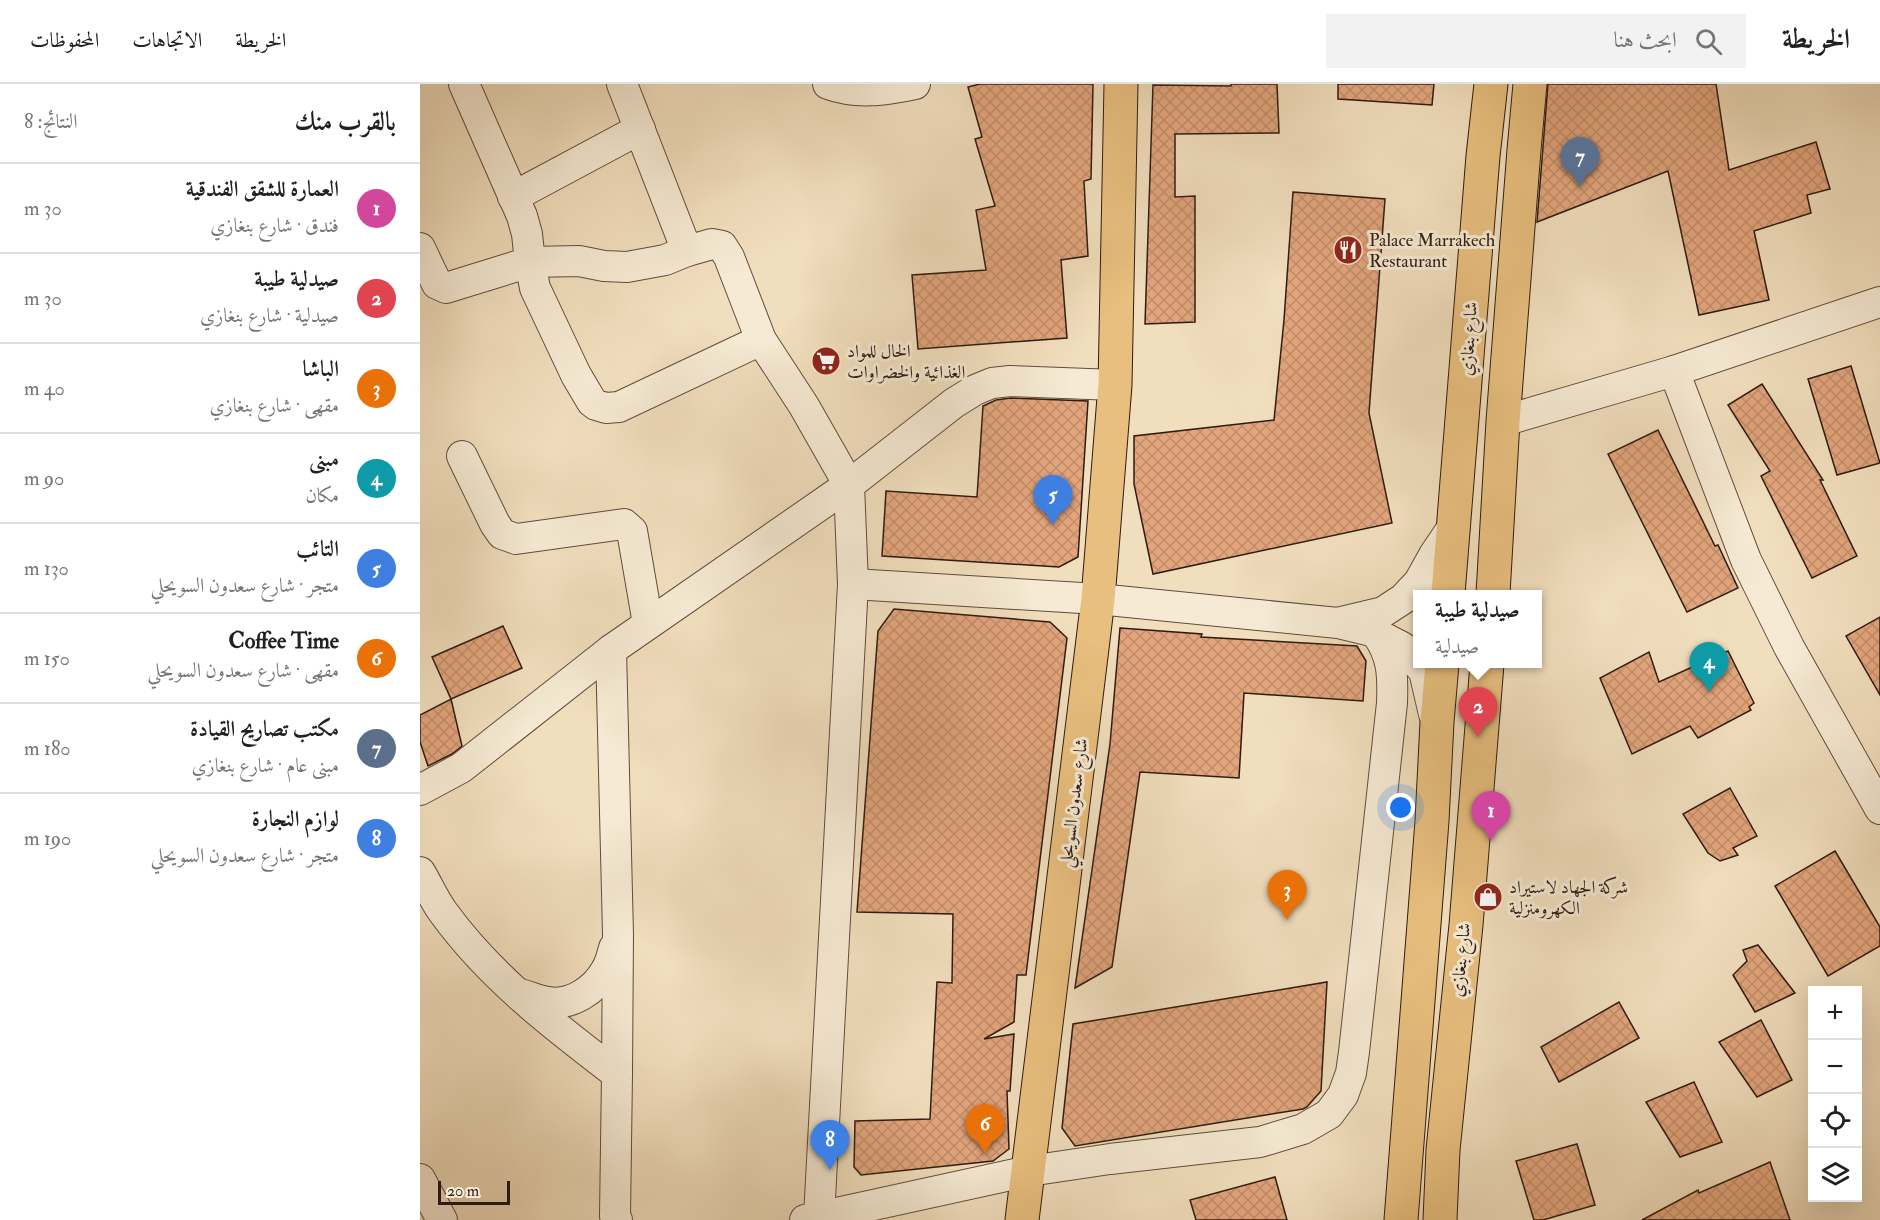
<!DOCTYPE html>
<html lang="ar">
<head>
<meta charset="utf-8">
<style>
	:root { --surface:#fff; --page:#f2f2f2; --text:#202124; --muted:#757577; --line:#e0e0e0; --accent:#ea580c }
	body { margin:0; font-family:"IM FELL Double Pica",Amiri,serif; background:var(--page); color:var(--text); direction:rtl }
	.controls { position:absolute; right:18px; bottom:18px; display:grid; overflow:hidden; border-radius:0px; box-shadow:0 6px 24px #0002 }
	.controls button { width:54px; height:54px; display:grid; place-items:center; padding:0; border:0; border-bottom:2px solid var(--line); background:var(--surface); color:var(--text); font:30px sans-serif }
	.scale { position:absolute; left:18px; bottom:15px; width:72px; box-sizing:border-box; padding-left:6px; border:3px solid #2f1b11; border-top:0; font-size:16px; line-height:21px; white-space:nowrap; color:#2f1b11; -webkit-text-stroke:4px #f6ead4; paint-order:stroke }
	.you { position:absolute; left:981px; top:724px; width:21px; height:21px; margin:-15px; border:4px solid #fff; border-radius:50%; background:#1a73e8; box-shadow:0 0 0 9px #1a73e833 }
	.badge { display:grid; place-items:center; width:39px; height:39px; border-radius:50%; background:var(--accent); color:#fff; font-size:20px; font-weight:700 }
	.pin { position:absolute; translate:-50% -50px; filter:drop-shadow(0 2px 3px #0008) }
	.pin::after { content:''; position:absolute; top:32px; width:21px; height:18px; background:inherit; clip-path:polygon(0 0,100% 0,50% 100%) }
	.popup { position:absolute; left:993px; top:506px; width:129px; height:78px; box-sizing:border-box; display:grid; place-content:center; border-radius:0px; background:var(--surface); filter:drop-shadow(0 2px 4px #0005); font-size:20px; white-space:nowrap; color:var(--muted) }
	.popup b { font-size:22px; color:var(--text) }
	.popup::after { content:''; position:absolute; left:50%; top:100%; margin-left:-12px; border:12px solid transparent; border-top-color:var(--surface) }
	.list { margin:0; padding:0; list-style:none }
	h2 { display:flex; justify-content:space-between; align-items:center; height:78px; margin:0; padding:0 24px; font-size:26px }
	h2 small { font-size:20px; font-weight:400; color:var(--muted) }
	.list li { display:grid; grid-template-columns:39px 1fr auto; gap:18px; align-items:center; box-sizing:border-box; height:90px; padding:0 24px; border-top:2px solid var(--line) }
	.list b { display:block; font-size:22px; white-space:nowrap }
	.list p { margin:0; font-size:20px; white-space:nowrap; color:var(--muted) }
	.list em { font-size:20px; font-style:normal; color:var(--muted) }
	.icon { flex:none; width:33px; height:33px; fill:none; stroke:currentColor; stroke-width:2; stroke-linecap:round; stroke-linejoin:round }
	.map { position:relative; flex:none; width:1460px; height:1136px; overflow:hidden; direction:ltr }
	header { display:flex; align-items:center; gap:36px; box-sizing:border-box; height:84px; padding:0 30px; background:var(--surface); border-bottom:2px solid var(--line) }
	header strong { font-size:28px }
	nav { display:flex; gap:33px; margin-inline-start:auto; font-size:21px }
	.search { width:420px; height:54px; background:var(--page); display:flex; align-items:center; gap:15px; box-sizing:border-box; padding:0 21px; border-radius:0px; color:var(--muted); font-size:22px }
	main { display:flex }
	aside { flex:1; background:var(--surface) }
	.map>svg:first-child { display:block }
</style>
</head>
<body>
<header>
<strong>الخريطة</strong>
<div class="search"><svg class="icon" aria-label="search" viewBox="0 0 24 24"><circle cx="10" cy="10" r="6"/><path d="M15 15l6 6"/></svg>ابحث هنا</div>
<nav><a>الخريطة</a><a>الاتجاهات</a><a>المحفوظات</a></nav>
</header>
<main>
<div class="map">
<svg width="1460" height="1136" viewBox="0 0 1460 1136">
	<defs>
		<pattern id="building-cross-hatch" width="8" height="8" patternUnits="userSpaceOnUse" patternTransform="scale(1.5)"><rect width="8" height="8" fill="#e2a57c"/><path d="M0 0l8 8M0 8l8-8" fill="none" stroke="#c28d6a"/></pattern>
	</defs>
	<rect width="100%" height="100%" fill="#f1debd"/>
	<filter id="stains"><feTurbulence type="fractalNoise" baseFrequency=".00333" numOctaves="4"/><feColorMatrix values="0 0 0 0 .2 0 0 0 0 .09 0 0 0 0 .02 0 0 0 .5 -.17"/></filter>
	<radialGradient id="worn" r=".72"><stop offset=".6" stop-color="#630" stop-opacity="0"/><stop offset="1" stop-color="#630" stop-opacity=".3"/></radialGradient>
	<g fill="url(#building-cross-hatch)" stroke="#2f1b11" stroke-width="1.5">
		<path d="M560,0H673L671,95L664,97L668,172L641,176L647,254L498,265L492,191L566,186L556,126L575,122L555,55L562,53L548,3Z"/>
		<path d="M811,0H857L859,49L755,50V113L775,112V238L725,240L733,1L811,2Z"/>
		<path d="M918,0H1014L1012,21L918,15Z"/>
		<path d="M1128,0H1296L1309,86L1396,58L1410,105L1387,111L1391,129L1334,147L1349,216L1279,231L1248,87L1117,138Z"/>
		<path d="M873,108L965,115L949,329L972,439L733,490L714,400V352L854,336L864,236Z"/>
		<path d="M1431,282L1460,379L1417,391L1388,295Z"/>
		<path d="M1342,300L1403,396H1400L1437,472L1392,494L1341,392L1350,387L1308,321Z"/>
		<path d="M591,314L668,317L658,473L639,483L462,472L466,407L557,413L563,322L576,316Z"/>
		<path d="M1238,346L1295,462L1298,461L1318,504L1267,528L1188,370Z"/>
		<path d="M474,525L630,538L647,554L606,891H597L594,938L564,955L594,950L590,1007H587L589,1065L573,1077L441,1091L434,1083L435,1037L510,1035L517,898L532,899L533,830L437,828L458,547Z"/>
		<path d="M1460,533V611L1426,552Z"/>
		<path d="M83,542L102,584L31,615L12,573Z"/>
		<path d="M700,544L782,550L781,553L937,562L946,577L943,617L824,609L819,694L720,688L692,883L655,904L690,660Z"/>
		<path d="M1308,567L1334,619L1329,623L1331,626L1278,654L1270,642L1212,670L1180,594L1229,568L1239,598Z"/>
		<path d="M31,615L42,662L32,670L8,682L0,658V631Z"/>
		<path d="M1310,704L1337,752L1313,764L1318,771L1300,777L1288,769L1263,730Z"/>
		<path d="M1415,767L1460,843V862L1408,892L1355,802Z"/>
		<path d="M1338,861L1375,909L1335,928L1313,891L1327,877L1323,866Z"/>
		<path d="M907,898L901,1007L887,1023L883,1025L655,1062L642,1044L653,940Z"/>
		<path d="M1199,918L1219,954L1139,998L1121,963Z"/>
		<path d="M1341,936L1372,996L1337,1013L1299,958Z"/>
		<path d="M1274,998L1302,1058L1260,1073L1226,1018Z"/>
		<path d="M1157,1060L1175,1121L1123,1136H1114L1096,1077Z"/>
		<path d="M1350,1078L1370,1136H1222L1278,1106L1279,1109Z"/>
		<path d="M855,1093L867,1136H776L770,1116Z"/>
	</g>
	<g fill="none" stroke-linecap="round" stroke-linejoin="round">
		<g stroke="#604c3c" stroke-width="32">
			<g id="minor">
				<path d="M44,0L102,132L107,150L110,178L115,204L156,291L172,318L176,321L186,324L199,323L341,256L384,322L429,401L433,500L399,1133"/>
				<path d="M202,0L267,167L292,160L302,162L309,173L341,256"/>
				<path d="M408,0C438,11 465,6 495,0"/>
				<path d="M93,113L220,45"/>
				<path d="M0,164L17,200L26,204L110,178L159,177L184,182L207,183L245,176L267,167"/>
				<path d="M1254,287L1326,476L1369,563L1460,725"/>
				<path d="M1083,337L1254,287L1460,218"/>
				<path d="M42,372L75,440L82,450L96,455L204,440L212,447L228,540"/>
				<path d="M433,500L678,515L918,539L951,547L982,563L1004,587L1014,630"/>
				<path d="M921,538L963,528L983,515L999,498L1014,471L1035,440"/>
				<path d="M191,566L198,850L197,990"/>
				<path d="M0,706L41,684L191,566L429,401L534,319L555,306L572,299L590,297L695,301"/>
				<path d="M0,788C8,801 14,816 23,828C70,893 134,942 197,990L195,1132L197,1136"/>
				<path d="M100,910C109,912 119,917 128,918C151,922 175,906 186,886C190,880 192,871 194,864"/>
				<path d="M0,1095L22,1136"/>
				<path d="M385,1136L609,1087L690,1075L840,1058L883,1045L909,1030L923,1011L931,989L934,968L972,619C973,592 973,572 956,549"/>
			</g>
		</g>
		<g stroke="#2f1b11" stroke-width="35">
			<g id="major">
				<path d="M1028,510L1063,72L1071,0"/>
				<path d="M1073,510L1083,337L1104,66L1110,0"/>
				<path d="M602,1136L678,515L695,301L701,0"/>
				<path d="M981,1136L1012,737L1017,638L1022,580"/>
				<path d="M1020,1136L1023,1066L1046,841L1067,580"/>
			</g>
		</g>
		<use href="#minor" stroke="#f6ead4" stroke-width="30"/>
		<use href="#major" stroke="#e8bf7e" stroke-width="33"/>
	</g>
	<defs>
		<g id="restaurant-disc" transform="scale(1.5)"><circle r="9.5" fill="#8f2418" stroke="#f6ead4"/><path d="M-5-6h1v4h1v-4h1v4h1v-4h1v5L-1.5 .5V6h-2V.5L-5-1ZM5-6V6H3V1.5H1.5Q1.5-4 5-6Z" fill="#fff"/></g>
		<g id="supermarket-disc" transform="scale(1.5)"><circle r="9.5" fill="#8f2418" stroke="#f6ead4"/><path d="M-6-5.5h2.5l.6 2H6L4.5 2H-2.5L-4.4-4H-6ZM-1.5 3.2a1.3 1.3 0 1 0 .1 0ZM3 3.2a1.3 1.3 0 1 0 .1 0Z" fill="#fff"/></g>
		<g id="shop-disc" transform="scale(1.5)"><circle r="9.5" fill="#8f2418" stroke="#f6ead4"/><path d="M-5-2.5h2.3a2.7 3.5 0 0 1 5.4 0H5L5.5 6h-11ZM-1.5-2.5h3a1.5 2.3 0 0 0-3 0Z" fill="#fff"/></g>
	</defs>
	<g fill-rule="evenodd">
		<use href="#restaurant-disc" x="928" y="166"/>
		<use href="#supermarket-disc" x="406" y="277"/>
		<use href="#shop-disc" x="1068" y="813"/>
	</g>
	<g text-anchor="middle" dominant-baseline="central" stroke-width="6" stroke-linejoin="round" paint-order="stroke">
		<g font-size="18" fill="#2f1b11" stroke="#f6ead4" text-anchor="start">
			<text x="949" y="156">Palace Marrakech<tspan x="949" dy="21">Restaurant</tspan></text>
			<text x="427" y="267">الخال للمواد<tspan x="427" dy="21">الغذائية والخضراوات</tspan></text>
			<text x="1089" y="803">شركة الجهاد لاستيراد<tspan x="1089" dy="21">الكهرومنزلية</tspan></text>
		</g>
		<g font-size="18" fill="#2f1b11" stroke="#f6ead4">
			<text transform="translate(1049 255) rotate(-86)">شارع بنغازي</text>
			<text transform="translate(654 719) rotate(-83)">شارع سعدون السويحلي</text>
			<text transform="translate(1041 876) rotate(-84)">شارع بنغازي</text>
		</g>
	</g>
	<rect width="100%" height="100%" filter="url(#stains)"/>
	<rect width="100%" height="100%" fill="url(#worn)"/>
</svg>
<div class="controls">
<button>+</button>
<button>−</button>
<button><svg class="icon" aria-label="locate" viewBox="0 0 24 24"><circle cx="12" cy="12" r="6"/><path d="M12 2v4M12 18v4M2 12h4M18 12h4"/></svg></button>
<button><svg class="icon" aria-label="layers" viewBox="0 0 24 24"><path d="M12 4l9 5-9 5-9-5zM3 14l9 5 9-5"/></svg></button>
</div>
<div class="scale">20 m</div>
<div class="you"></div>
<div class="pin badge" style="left:1071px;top:757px;background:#d1479c">1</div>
<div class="pin badge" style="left:1058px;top:653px;background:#e0444e">2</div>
<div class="popup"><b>صيدلية طيبة</b>صيدلية</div>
<div class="pin badge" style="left:867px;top:836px;background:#e8710a">3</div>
<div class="pin badge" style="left:1289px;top:608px;background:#0f9aa8">4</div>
<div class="pin badge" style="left:633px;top:441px;background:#3f7fe0">5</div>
<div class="pin badge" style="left:565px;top:1070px;background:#e8710a">6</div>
<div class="pin badge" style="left:1160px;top:103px;background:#5c6f8a">7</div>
<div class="pin badge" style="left:410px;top:1086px;background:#3f7fe0">8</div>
</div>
<aside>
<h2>بالقرب منك<small>النتائج: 8</small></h2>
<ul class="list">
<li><span class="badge" style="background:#d1479c">1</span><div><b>العمارة للشقق الفندقية</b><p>فندق · شارع بنغازي</p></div><em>30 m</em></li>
<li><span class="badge" style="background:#e0444e">2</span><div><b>صيدلية طيبة</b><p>صيدلية · شارع بنغازي</p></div><em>30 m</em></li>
<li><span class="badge" style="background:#e8710a">3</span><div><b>الباشا</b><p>مقهى · شارع بنغازي</p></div><em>40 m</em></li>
<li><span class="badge" style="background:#0f9aa8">4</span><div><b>مبنى</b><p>مكان</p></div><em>90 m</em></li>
<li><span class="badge" style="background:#3f7fe0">5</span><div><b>التائب</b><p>متجر · شارع سعدون السويحلي</p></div><em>130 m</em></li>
<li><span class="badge" style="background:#e8710a">6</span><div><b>Coffee Time</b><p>مقهى · شارع سعدون السويحلي</p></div><em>150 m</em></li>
<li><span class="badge" style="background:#5c6f8a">7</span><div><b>مكتب تصاريح القيادة</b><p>مبنى عام · شارع بنغازي</p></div><em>180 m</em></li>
<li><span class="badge" style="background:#3f7fe0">8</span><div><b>لوازم النجارة</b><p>متجر · شارع سعدون السويحلي</p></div><em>190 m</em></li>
</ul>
</aside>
</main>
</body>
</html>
